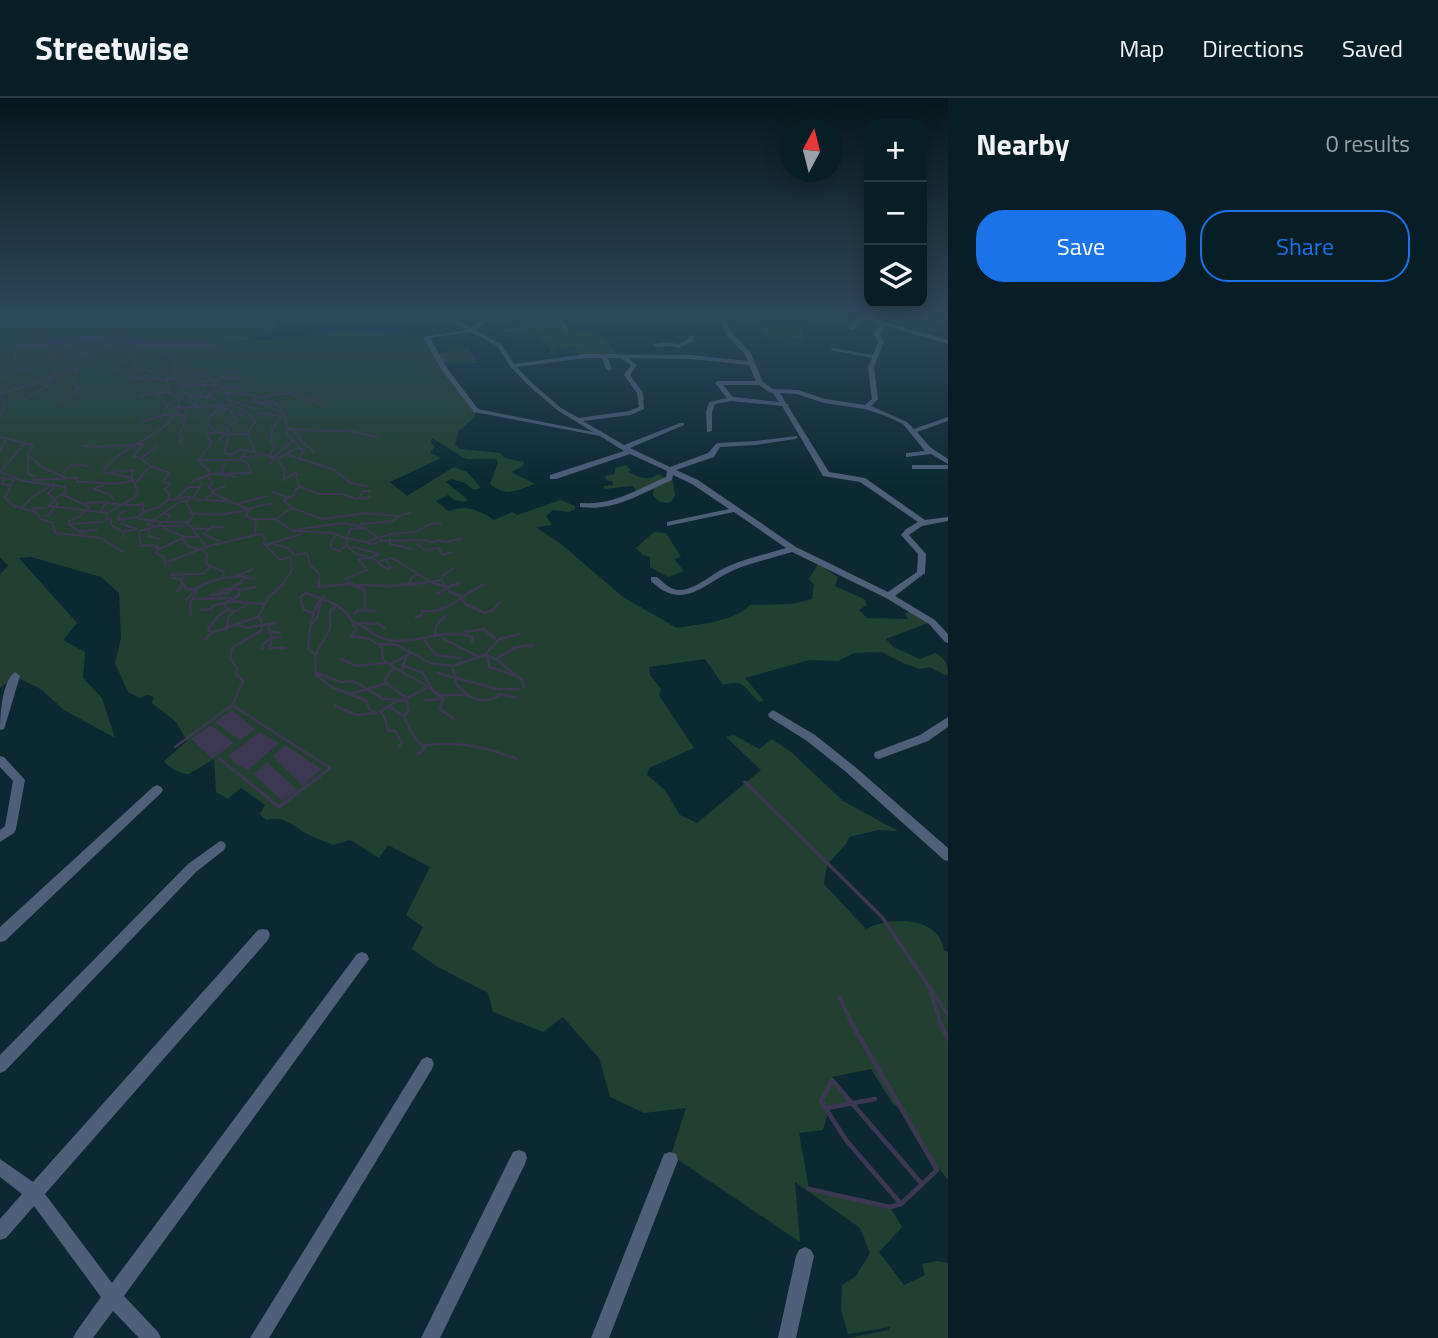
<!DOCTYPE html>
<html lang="en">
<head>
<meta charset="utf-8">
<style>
	:root { --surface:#081e26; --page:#162b32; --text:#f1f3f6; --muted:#98a2a7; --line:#293c43; --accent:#1a73e8 }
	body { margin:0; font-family:"Titillium Web",sans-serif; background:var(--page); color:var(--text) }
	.controls { position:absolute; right:21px; top:21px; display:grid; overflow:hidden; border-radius:14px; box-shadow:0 4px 18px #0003 }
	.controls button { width:63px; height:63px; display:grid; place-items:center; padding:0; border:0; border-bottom:2px solid var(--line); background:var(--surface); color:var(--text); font:35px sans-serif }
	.compass { position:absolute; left:780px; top:21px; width:63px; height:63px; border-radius:50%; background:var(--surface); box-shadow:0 4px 18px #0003; rotate:7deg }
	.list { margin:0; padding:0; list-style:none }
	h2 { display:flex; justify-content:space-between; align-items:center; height:91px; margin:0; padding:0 28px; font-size:30px }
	h2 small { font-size:23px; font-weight:400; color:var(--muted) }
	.actions { display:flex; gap:14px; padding:21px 28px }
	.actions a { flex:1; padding:16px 0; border:2px solid var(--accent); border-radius:28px; text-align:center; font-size:24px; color:var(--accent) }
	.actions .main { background:var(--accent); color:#fff }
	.icon { flex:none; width:38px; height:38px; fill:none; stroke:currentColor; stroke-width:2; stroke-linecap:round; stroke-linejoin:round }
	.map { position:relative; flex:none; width:948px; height:1240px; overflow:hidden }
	header { display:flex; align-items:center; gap:42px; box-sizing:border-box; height:98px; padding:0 35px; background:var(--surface); border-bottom:2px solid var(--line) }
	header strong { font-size:33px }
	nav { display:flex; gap:38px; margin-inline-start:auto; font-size:24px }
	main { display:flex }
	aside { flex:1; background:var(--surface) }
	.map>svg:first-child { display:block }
</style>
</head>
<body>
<header>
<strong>Streetwise</strong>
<nav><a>Map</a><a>Directions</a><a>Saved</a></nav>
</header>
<main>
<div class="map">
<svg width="948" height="1240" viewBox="0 0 948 1240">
	<rect width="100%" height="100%" fill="#0b2833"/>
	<g fill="#224031" fill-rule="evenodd">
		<path d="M0,216H271L276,229C259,242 240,242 221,247L346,233L418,237L426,239L436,256L469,250L478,265H442L476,313L474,320L459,333L455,346L460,351L500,355L505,360L524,364L523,368L511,374L535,386C516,392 506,400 490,386L498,365L496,361H466L432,340L431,345L435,349L430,355L441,360L390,384L407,398L454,369L467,374L481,390L474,392L465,385L451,381L446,384L468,402L465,404L454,402L448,397L436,403L448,413C466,407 478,411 494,422L512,414L517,417L561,402L575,408V411L569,414L553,412L546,418L552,427L536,429L561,446L623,499L677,530C699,526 734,524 750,507L792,506L812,501L814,487L809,481L818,466L838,479L835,488L864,501L867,507L859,512L867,520L908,521L905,516L909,514L928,525L886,541L893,549L920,561L935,555C944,560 948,564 948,576L944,577L930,569L920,571L905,566L882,554L854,555L838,563L809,562L745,580L764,603L759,604C744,590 746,581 723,587L705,561L649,569L650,577L661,591L659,597L694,650L649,670L647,677L665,692L680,717L697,725L761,672L726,639L734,637L759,651L772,641L791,654L843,703L898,733L878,732L849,739L846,746L827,767L824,786L866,831C891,818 940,818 944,853L948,854V1082L916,1041L900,1010L893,1006L871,971L832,979L852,1005L834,1011L826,1010L828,1015L823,1032L799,1035L809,1091L890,1109L902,1129L879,1154L904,1187L925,1177L922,1166L938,1163L948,1165V1240H849L889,1232L890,1229L848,1236L841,1212L842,1187L856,1178L870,1155L860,1130L795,1084L800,1144L671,1057L686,1010L644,1015L610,999L599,960L563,919L543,934L493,914L488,895L436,868L412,851L423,829L406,817L430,769L388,747L379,760L350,742L333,747C325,743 315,740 307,736C292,727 284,717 266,722L260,716L265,707L241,690L228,701L216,694L214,661L189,676C181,676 169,670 164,663L187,643L176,624L152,605L154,599L147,597L140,600L128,594L115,565L121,540L119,495L101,479L31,459L19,460L77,525L63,542L85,554L83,580L102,600L115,640L64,612L42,592L15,578L0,590V476L8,468L0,459ZM211,627L233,645L212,661L192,642Z"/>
		<path d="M521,216H540L530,223L562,222L566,231C591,233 606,234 618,259H577L579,256L574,248L557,252L556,257L550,256V251L540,238L542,236L532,237L525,232L498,235V231H511L514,227L509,225L516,221L511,218H521Z"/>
		<path d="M764,225L801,228L805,241L764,237Z"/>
		<path d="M626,367L631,372L628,374C638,379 648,384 658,376L673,383L675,398L671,404C663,406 658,404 653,397L654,391L648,389L638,394L632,388L604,391V388L613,387V384L606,382L605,378L615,376V370Z"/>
		<path d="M654,434L666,435L681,459L674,461L684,473L668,479L650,469V459L643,457L636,450Z"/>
	</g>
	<g fill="#3c3853">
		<path d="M232,612L255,631L240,642L215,624Z"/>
		<path d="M211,627L234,645L212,661L191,641Z"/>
		<path d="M260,634L279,645L248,672L237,667L228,658Z"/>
		<path d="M285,647L322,671L303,688L273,658Z"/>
		<path d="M267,664L297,692L282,703L254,676Z"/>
	</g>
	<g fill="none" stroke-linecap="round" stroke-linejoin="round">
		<g stroke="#3c3853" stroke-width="2">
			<path d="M25,216L22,222L37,230L33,239L38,246"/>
			<path d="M63,216L75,225L73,228L80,231"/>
			<path d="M104,216L106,225L128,231L129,237"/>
			<path d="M77,225L90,221"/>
			<path d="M0,229L3,232"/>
			<path d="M80,231L103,230L129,235"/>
			<path d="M151,244L176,264L174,269L192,278L180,294L216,301L220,309L209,320L208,326L216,334L207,336L211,345L198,363L209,373L208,379L213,384L209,389L215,396L249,412L246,418L252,421H275L293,433L333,435L347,441L346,447L355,455L369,460L358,461L367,472L345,481L351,487"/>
			<path d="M67,247L82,255"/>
			<path d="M131,255L117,270L135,281L156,282"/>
			<path d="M67,260L97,252"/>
			<path d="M136,269L166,278L170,282L167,284L170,290L166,294L172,296L180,305L177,309C203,314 237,295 255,323L248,334L254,354"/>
			<path d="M0,270L8,269L16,260L15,253L20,248C15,239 13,235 21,227L18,224L22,222"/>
			<path d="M175,270L171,275L182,277"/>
			<path d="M190,275L198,274L215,284L217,293L225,295L230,306"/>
			<path d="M195,275L192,278L198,284"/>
			<path d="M183,279L177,284L184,287"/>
			<path d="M223,280L241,281"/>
			<path d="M0,281L41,264L74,240"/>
			<path d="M197,283H218L227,274L238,275"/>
			<path d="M185,286L235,288L240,291"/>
			<path d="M182,290L195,287"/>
			<path d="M221,290H236"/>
			<path d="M225,295C256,296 289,298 287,336L299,349L278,360"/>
			<path d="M0,296C21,289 91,272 98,252L115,243L131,255L137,270L148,279L162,282L178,280"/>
			<path d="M149,297L162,294"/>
			<path d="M158,297L167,307L177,309"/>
			<path d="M183,297L164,311L166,317H187"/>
			<path d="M199,297L204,293V288"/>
			<path d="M0,298L5,306L0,317"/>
			<path d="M189,298V305L198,308"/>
			<path d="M190,298L197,301L196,307"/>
			<path d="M255,298L251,304L270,307L274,312L284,315L272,331L271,343L275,348L269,358L274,362L269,366"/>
			<path d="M255,298L256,303L277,306"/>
			<path d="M265,298L289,295L326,307"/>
			<path d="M140,299L166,294"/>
			<path d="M25,301L47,288L57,272L54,257"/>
			<path d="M214,301L207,298L216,290"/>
			<path d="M229,302L256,311L257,315L282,318"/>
			<path d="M59,305L79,291L73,283L79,269"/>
			<path d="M220,309L230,312L237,323L226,331L231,336"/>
			<path d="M212,316L225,313L222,305"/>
			<path d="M243,318L239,317L246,314"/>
			<path d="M141,324L164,317"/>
			<path d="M286,330H293L294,334L301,338L299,341L314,354"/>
			<path d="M286,332L350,333L378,339"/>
			<path d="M217,334L229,337L224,355L232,357L240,351L278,360L281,368L285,370L283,382L294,375L298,376L296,379L299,388L319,396H343L356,401L370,399"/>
			<path d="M232,336H249"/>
			<path d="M0,339L33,347L28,357L43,370L67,380"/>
			<path d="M221,343L220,340L224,338"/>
			<path d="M183,347L180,343L184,340L180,337L187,315L184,311"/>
			<path d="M84,348C105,350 123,347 144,346L133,358L141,360L150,368L135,386L138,393L135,399L108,415"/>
			<path d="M299,350L304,352L300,360"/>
			<path d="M0,352L6,341"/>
			<path d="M28,357V376L34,378V382L77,380V384C100,382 110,390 133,382"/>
			<path d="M288,357L333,371L351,385L366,388"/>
			<path d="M143,359L156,348"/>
			<path d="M244,359L258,358"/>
			<path d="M273,359L292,344"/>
			<path d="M199,362H240"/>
			<path d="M225,365L222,373L226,380"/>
			<path d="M150,368L169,375L163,384L170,386L165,391L169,397L168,402"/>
			<path d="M0,374L23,383L65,389L66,394L54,401"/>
			<path d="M0,374L25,345"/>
			<path d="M113,374L133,372L132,380"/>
			<path d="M63,375L73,366L88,368"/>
			<path d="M209,376L251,375L248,365L240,362L245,354"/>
			<path d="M225,376L235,379"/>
			<path d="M208,377L199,381L202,386L194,398L197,402L227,403"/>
			<path d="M0,380L11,381"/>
			<path d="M5,381L2,386L9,387"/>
			<path d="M14,381L5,400L14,408L35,414"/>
			<path d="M191,385L200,379"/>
			<path d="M135,386L132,380L103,374C123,344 166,339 179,310"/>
			<path d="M104,387L94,391L110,397L114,402"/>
			<path d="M212,393L225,388"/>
			<path d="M273,394L286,399"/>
			<path d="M64,397L89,409L88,413"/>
			<path d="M360,399L363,393H370"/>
			<path d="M206,400L214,395"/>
			<path d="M56,402L48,408L108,415L106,421H111V427L123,434L124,440"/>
			<path d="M174,402L189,389H200"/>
			<path d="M83,406C105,400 123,411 143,406V414L138,419L140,421L161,424L159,428H183"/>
			<path d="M238,406L266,398"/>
			<path d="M32,410L41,421L53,425L55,435L101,440L123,454"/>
			<path d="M32,410H46"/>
			<path d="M292,410L284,402L294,397L295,392L300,389"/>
			<path d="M21,411L32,399L54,386"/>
			<path d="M126,413L120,415L118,422L138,419"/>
			<path d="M143,414L159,409L168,402L194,398L186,404L193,417L187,426L192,430L209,431"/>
			<path d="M104,415L101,411L107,404"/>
			<path d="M191,415C206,417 222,417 238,414C250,412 258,406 271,406"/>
			<path d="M45,418L49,417L58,405L48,395L54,390L53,387"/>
			<path d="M276,421L292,410L323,421L366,415L398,418"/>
			<path d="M124,423L122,426L137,431"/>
			<path d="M168,423L170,417L164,415L181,403L186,404"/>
			<path d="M161,424H189"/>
			<path d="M70,426L102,424"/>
			<path d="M360,426L393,423L398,418L410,415"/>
			<path d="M159,428L139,433L141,448L153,447L161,451"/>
			<path d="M156,429L147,426L164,415"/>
			<path d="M163,430L185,439L157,452L156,455L165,460V465"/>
			<path d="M192,430L206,449"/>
			<path d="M148,432L149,438L160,441"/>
			<path d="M294,432L342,425L363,429L383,443L426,442L434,445L438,442L445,444L461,441"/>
			<path d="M80,433L97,432"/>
			<path d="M123,434L137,431"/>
			<path d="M84,437L69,427V423L80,418L85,412"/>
			<path d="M255,437L261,436L265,440L264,446L280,462L291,459"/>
			<path d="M185,439H198"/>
			<path d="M335,439L331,443V450L340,453L346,447"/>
			<path d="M347,439L350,431L365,430"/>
			<path d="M348,440L365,444L392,436L416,434L430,426L441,425"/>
			<path d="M183,441L188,448L199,452"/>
			<path d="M390,441V446L412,451"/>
			<path d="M219,443L204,436L213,428L225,430"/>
			<path d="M366,444L371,446L383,443"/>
			<path d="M273,446L288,450L294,457L307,455L310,467L320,477L318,487"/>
			<path d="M417,446L426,452L439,450L442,457L451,454"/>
			<path d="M266,447L302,436"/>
			<path d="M353,449L379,456L373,459"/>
			<path d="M202,451L207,456L206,466L224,474L222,480"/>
			<path d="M369,460L373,459L377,464L392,460L436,487"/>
			<path d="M377,464L387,471L391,469L387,464"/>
			<path d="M166,469L165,465L209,448L255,437L256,421"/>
			<path d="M171,477L188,476"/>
			<path d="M237,478L253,471"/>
			<path d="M172,480L182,481"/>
			<path d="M246,480L255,481"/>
			<path d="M441,482L444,487"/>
			<path d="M183,487L181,483L186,476H203L209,469"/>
			<path d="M203,487L222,480L247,478L237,487"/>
			<path d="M282,487L292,472L290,459"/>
			<path d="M409,487L411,480L417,477"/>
			<path d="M411,487L441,482L443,477L454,470"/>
			<path d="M455,487L459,485"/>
		</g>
		<g stroke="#3c3853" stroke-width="2.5">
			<path d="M182,485L186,491H198L190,505L191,518"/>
			<path d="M319,485L318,489L348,486"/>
			<path d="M349,485L365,492V511"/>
			<path d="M433,485L444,488"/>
			<path d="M443,485L450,494L461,498L465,506L485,515L493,512L500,504"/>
			<path d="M358,487L390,488L424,485"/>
			<path d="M408,488L409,485"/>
			<path d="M445,490L459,485"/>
			<path d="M240,492L256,489"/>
			<path d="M176,494L183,486"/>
			<path d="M437,496L446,491"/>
			<path d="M210,497L227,495L233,490"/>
			<path d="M220,497L222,492L233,490"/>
			<path d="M193,501L231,500"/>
			<path d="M186,502L197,490L207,485"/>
			<path d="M228,503L265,506"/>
			<path d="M335,509L330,513V531L315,557L316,577L332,589L367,603L369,611L377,615"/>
			<path d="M201,512L212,511L213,508L223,505"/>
			<path d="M235,513L250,505"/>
			<path d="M313,515L304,512L300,499L306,495C328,503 348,507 356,532L351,538L370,541L382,549L383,562L393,569L384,584L407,600V603H396L380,614L384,617L388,633L394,632L402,644L399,649"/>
			<path d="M354,516L358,512L376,513"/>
			<path d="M258,519L261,521L262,532L232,550L230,560L237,570L236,576L243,583L232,607L330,670L317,680"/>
			<path d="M416,519L422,517V513C448,516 462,497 484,486"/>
			<path d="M354,524C365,527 373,539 388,542C416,547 444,529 472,539V544"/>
			<path d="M359,525L378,526L385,530"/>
			<path d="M238,527L246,530L275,525"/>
			<path d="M268,527L270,534L280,535"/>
			<path d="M311,527L317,520L322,501"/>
			<path d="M226,531L229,519L234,513L229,512"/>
			<path d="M270,534L272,540L280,539"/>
			<path d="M465,534L484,531L495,541"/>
			<path d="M211,535L258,519L268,500L284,485"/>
			<path d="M435,538L436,528L445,518"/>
			<path d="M272,540L270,550H285"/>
			<path d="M442,540L479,559"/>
			<path d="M205,542L211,535L208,531L218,518L228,512L224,506L238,498L240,492L233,490L234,487L242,485"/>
			<path d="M425,543L436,557L460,560"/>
			<path d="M379,546L397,547L430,565L452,568L457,587L468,597H438"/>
			<path d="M262,551L263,546L270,541"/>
			<path d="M315,557L308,550C310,531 310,512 324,498"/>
			<path d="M485,557L499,541L519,536"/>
			<path d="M488,560L489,569L513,577"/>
			<path d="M341,561L356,568L385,565"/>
			<path d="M496,561L523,583L524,590"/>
			<path d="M391,566L409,556"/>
			<path d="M405,568L423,575L432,591"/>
			<path d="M452,568L485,557L496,561L516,549L534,547"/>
			<path d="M393,569L429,589L443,601L440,611L454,621"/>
			<path d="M402,573L406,559"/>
			<path d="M317,575L341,584L354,583L383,601L407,602"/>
			<path d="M438,575L497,591H519"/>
			<path d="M350,596L387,585"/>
			<path d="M468,597C478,604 491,604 500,596L515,599"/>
			<path d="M407,600L429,589"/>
			<path d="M425,602L443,601"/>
			<path d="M407,605L409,612L404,618C409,631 414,641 425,650L418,656"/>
			<path d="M335,608L357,617L375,615"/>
			<path d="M390,609L404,618"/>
			<path d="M422,648C454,642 487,649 517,661"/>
			<path d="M175,649L231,608"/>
			<path d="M220,661L243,680"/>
		</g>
		<g stroke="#3c3853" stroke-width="3.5">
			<path d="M241,678L279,709L320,678"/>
			<path d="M745,684L882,819L948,917"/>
			<path d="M931,895L941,926"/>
			<path d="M840,900L852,926"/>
		</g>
		<g stroke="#3c3853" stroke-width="4.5">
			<path d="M940,924L948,941"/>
			<path d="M827,1010L875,1001"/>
			<path d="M809,1091L890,1109L901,1106L937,1072L851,924"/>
			<path d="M901,1106L846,1042L821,1003L832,982L921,1085"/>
		</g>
		<path fill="#3c3853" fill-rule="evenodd" d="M87,237L171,244H212L216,247L212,250H171L87,243L20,251L16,248Z"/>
		<g fill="#4e5f7a" fill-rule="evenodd">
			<path d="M439,216H446L471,230L492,216H498L475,232L501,246L514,266L586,256L691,257L748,263L744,255L725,235L718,216H724L731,234L750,254L763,284L773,291L798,292L825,301L865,307L872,301L868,269L872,260L830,252L833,250L873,257L878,244L874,235L880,226L863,221L854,232H850L849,231L858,220L847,216L864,218L948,242V246L885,228L880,235L884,244L874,269L878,301L871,308L907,324L914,331L948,319V323L917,334L930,349L948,361V366L931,356L906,359V355L925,353L903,326L886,318L865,311L824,305L797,296L780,295L786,305L789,307L788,308L829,374L865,380L925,422L948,419V423L922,428L909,437L926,456L925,475L895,498L935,522L948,536V545L945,544L929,526L886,500L792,454C773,460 753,464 734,472C703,486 683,514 651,483V479H657C664,485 670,492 680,492C698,491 713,474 729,468C747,460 767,456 786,450L734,414L667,428V424L729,411L692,386L673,377L672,382C642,395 614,414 580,409V405H583C614,407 638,391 666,379L667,373L630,356L556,381H550V377L624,353L600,338L474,314L441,271L423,239L467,232ZM471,234L497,248L510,268L528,287L557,312L593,334L478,311L447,270L430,240ZM586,260H602L606,271L609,273L612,271L608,260H621L631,267L624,277L637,295L639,309L629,313L579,320L561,310L532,285L517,269ZM628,260L691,261L749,267L756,283H718L715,285L727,300L709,304L706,314L707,334L712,333V314L715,306L731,303L782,308L823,378L860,384L918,424L906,431L901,437L918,456L917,474L888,494L796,449L698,382L676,372L714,359L720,349L756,347L795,341L798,339L797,338L756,343L718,345L716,346L708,355L670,369L630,350L684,327V325H680L624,347L583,323L630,317L644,311L643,295L630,277L637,267ZM723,287H759L769,294L773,295L779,304L733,299Z"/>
			<path d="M552,216H558L569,231L568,232H564Z"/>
			<path d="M689,237L694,238L692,244L679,250L672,248L655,249L652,247C658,244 671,243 677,247L687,242Z"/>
			<rect x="912" y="367" width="36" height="4"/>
			<path d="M15,574L20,578L5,628L4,631L0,632C0,617 2,583 15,574Z"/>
			<path d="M773,612L815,637L854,668L948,750V763L944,762L846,674L807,643L769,619L768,616Z"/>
			<path d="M948,619V629L928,643L879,661L875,660L874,657L875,654L920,637Z"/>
			<path d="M0,658L4,659L25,682L16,731L14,735L0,744V732L5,728L13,683L0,669Z"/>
			<path d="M157,687L161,689L163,692L161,695L5,843L0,844V829L153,689Z"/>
			<path d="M220,743L224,744L226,748L224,752L196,774L5,973L0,975V957L188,766Z"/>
			<path d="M263,831L268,832L270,837L268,842L45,1096L112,1185L357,856L362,854L367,856L369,861L124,1198L158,1234L161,1240H139L113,1213L93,1240H73L76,1234L101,1199L34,1108L6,1140L0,1142V1121L22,1096L0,1079V1061L33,1084L258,832Z"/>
			<path d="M427,959L432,961L434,966L432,971L269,1240H250L422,961Z"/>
			<path d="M519,1052L525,1054L527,1060L525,1066L440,1240H421L513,1054Z"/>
			<path d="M670,1054L676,1056L678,1062L609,1240H591L664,1056Z"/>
			<path d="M805,1149L811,1152L814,1158L796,1240H778L796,1158L799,1152Z"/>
		</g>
	</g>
	<linearGradient id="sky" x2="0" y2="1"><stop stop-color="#06161c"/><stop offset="0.56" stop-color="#2e485b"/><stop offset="1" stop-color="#2e485b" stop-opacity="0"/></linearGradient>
	<rect width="948" height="389" fill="url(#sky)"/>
</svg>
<div class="controls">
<button>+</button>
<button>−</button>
<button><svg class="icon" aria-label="layers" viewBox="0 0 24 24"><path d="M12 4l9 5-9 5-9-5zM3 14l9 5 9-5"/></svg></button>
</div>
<svg class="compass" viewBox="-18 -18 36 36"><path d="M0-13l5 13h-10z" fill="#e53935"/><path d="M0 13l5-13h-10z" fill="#98a2a7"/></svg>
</div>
<aside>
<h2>Nearby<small>0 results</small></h2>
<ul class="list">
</ul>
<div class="actions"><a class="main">Save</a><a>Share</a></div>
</aside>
</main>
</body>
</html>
